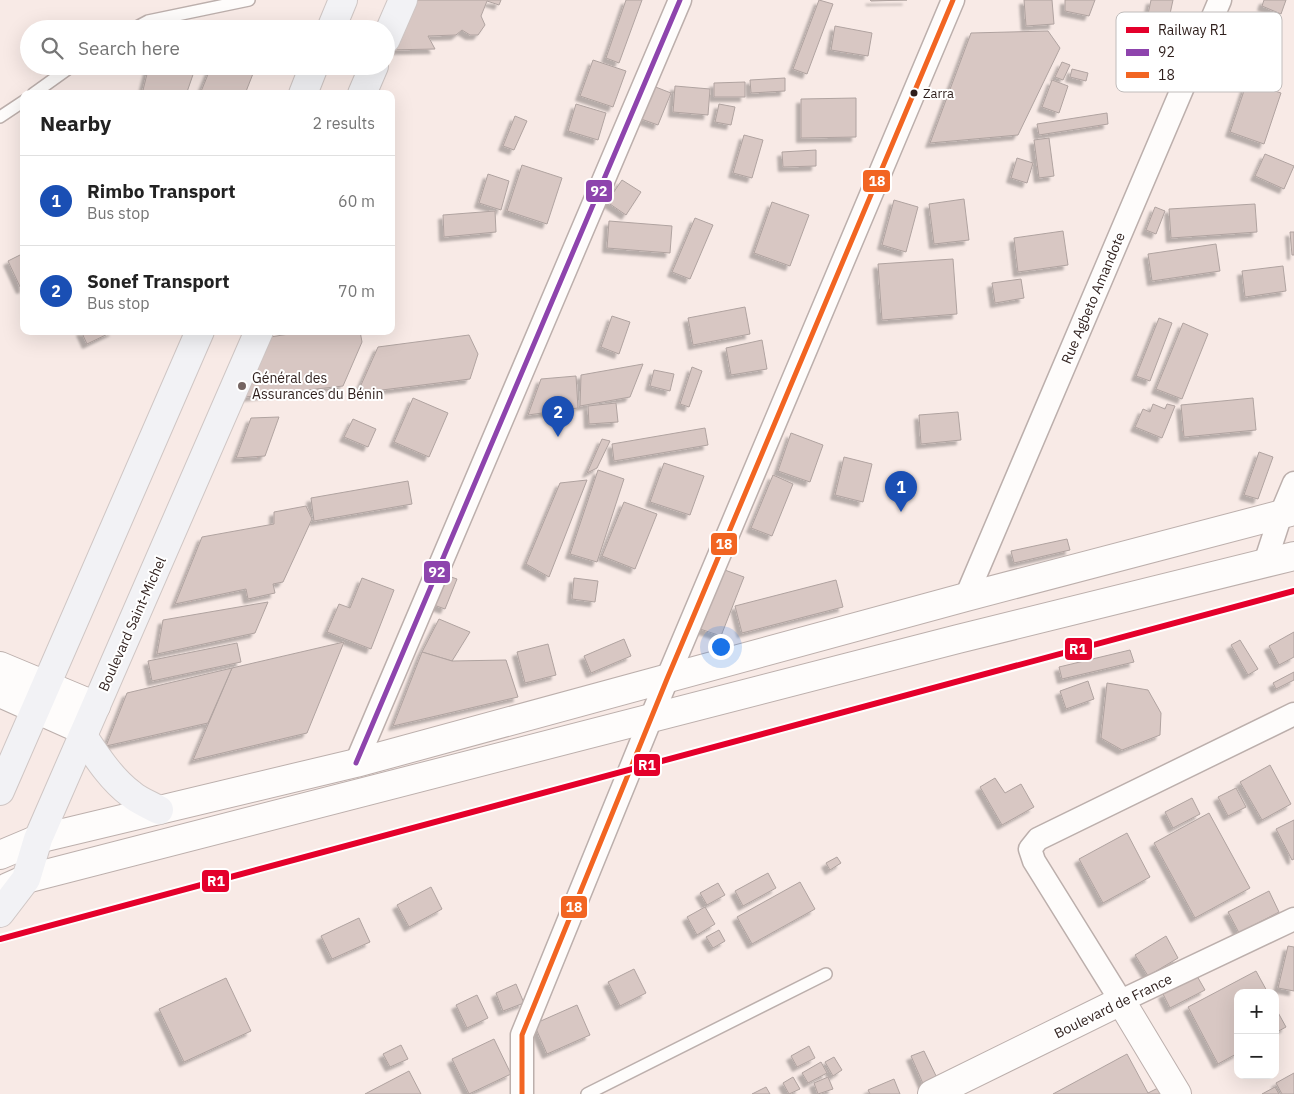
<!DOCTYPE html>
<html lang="en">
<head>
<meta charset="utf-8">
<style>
	:root { --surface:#fff; --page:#f6f6f6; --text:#222; --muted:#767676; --line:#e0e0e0; --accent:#756562 }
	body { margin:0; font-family:"IBM Plex Sans",sans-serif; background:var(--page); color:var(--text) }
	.controls { position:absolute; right:15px; bottom:15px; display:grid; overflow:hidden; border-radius:10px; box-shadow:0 5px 20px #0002 }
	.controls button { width:45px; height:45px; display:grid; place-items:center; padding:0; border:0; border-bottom:1px solid var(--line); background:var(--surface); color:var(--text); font:25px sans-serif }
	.you { position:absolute; left:720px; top:646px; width:18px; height:18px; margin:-12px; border:4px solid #fff; border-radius:50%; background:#1a73e8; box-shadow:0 0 0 8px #1a73e833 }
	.badge { display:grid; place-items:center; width:32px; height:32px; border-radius:50%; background:var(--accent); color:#fff; font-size:16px; font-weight:700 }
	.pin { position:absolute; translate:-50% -41px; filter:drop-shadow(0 1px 2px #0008) }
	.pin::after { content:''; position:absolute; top:26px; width:18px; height:15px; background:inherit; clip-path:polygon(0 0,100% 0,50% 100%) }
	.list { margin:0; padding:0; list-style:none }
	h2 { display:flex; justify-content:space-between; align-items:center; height:65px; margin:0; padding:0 20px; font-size:21px }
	h2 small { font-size:16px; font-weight:400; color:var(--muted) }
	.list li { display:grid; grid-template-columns:32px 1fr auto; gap:15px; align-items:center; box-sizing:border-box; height:90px; padding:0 20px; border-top:1px solid var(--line) }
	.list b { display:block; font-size:19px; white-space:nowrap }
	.list p { margin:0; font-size:16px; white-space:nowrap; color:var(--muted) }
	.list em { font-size:16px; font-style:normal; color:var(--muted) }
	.icon { flex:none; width:28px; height:28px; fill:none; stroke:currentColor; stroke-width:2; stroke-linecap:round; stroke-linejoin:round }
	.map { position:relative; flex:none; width:1294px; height:1094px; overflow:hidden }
	.search { position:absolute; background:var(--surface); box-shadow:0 5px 20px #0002; left:20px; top:20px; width:375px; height:55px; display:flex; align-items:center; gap:12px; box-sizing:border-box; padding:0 18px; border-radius:28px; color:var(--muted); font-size:19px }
	.panel { position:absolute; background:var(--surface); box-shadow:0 5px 20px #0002; left:20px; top:90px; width:375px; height:245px; border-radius:10px }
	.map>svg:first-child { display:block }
</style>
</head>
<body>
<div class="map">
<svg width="1294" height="1094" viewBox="0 0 1294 1094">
	<defs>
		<filter id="shadow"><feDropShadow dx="-4.5" dy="4.5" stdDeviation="1" flood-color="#0004"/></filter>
	</defs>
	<rect width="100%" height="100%" fill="#f8eae6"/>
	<g fill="#d8c7c3" stroke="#b0a3a0" filter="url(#shadow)">
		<path d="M407,0H501L499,5L487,1L481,16L485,25L478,35H470L462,30L456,35L428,36L435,49L386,50Z"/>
		<path d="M626,0H642L619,63L606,58Z"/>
		<path d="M819,0L833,4L807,74L793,69Z"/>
		<path d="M870,0H907L871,1Z"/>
		<path d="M1024,0H1052L1054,24L1026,26Z"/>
		<path d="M1065,0H1095L1089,16L1065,11Z"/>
		<path d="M1151,0H1173L1165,37L1144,33Z"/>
		<path d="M1264,0H1286L1281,14L1262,6Z"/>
		<path d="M835,26L872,33L868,56L831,50Z"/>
		<path d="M1048,31L1060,48L1018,135L930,143L971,33Z"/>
		<path d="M593,60L626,71L613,107L580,96Z"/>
		<path d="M1062,62L1070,65L1063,80L1055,77Z"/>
		<path d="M149,66H196L187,92L192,94H153L143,90Z"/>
		<path d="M209,66H256L245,94H200L211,67Z"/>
		<path d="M1072,69L1088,73L1086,81L1070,77Z"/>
		<path d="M785,78V91L751,93L750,80Z"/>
		<path d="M1052,80L1068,86L1059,113L1042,107Z"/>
		<path d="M745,82V97H714V83Z"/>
		<path d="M1247,82L1281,93L1264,144L1230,132Z"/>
		<path d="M653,86L671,93L658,125L641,119Z"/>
		<path d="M675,86L710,89L708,115L673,112Z"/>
		<path d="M856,98V137L801,138V99Z"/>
		<path d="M576,104L606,113L598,140L568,131Z"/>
		<path d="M719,104L735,107L731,125L715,122Z"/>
		<path d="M1107,113L1108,124L1039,135L1037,124Z"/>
		<path d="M515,116L527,121L514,150L503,146Z"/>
		<path d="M744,135L763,140L752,178L733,173Z"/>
		<path d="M1049,138L1054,176L1039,178L1034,140Z"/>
		<path d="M816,150V166L783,167L782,152Z"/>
		<path d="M1265,154L1294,166L1284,189L1255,176Z"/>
		<path d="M1017,158L1033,163L1027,183L1011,178Z"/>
		<path d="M522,165L562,178L547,224L507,211Z"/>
		<path d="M488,174L509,181L501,210L479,203Z"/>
		<path d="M622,180L641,192L626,215L607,202Z"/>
		<path d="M964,199L969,240L934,244L929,204Z"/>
		<path d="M894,200L918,207L906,252L882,245Z"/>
		<path d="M772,202L809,215L790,266L754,253Z"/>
		<path d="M1255,204L1257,232L1171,238L1169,209Z"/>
		<path d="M1155,207L1165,211L1156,234L1146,230Z"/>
		<path d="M495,211L496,232L444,237L443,215Z"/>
		<path d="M695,218L713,225L690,279L672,272Z"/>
		<path d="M609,221L672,226L670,253L607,248Z"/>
		<path d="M1063,231L1068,265L1018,272L1014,238Z"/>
		<path d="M1290,232H1294V255H1292Z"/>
		<path d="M1216,244L1220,271L1152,281L1148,254Z"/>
		<path d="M24,253V288L21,289L8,261Z"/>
		<path d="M953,259L957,314L882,320L878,264Z"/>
		<path d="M1283,266L1286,291L1245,297L1242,271Z"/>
		<path d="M1021,279L1024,298L995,303L992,283Z"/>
		<path d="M745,307L750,334L693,345L688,318Z"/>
		<path d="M612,316L630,322L619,354L601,347Z"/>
		<path d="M1159,318L1172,323L1150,381L1136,376Z"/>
		<path d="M1183,323L1208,334L1182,399L1156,389Z"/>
		<path d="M81,331H114L87,344Z"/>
		<path d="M308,331H360L362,342L343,386L245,397L270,337Z"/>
		<path d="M469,335L478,354L470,379L366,392L361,385L378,347Z"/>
		<path d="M762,340L767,369L731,375L726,348Z"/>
		<path d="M643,364L630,397L580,406L581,375Z"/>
		<path d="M692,367L702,371L689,407L680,404Z"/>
		<path d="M654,370L674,374L670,391L650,386Z"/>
		<path d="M576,376L578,408L528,415L541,379Z"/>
		<path d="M413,398L448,413L429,457L394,442Z"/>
		<path d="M1253,398L1256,430L1184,437L1181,405Z"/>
		<path d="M616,403L618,422L589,424L588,406Z"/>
		<path d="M1153,404L1165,409L1167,404L1175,406L1162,438L1135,427L1143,409L1150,412Z"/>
		<path d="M958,412L961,440L921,444L919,415Z"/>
		<path d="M279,417L265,456L236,458L251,418Z"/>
		<path d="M353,419L376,429L368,447L344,437Z"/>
		<path d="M705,428L708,445L614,461L612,444Z"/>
		<path d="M791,433L823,445L810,482L778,471Z"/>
		<path d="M602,439L610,441L597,468L587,473Z"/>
		<path d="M1259,452L1273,457L1258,499L1244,495Z"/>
		<path d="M844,457L872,464L863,502L835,495Z"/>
		<path d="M664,463L704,476L690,515L650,502Z"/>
		<path d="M598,470L624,479L597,562L570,554Z"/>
		<path d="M773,475L793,484L772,536L751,528Z"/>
		<path d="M587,480L549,577L526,564L560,483Z"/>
		<path d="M408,481L412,504L314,521L311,498Z"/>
		<path d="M624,502L657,514L635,569L602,556Z"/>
		<path d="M306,506L312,519L283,582L273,584L275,593L248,599L246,589L175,604L202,537L274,524V512Z"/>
		<path d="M1067,539L1070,550L1014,563L1011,551Z"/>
		<path d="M722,569L744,577L721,636L700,629Z"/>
		<path d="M440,573L457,579L445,609L428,603Z"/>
		<path d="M362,578L394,590L371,649L327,632L339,604L350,608Z"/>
		<path d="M574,578L598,581L595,602L572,599Z"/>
		<path d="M836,580L843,607L742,633L735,606Z"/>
		<path d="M268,602L255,633L157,654L163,620Z"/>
		<path d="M439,619L470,632L452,661L422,652Z"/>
		<path d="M1294,632V657L1279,665L1269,646Z"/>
		<path d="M624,639L631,656L591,673L584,656Z"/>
		<path d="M1240,640L1258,669L1248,675L1231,645Z"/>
		<path d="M344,642L307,733L193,760L232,668Z"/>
		<path d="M237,643L241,662L152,681L148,661Z"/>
		<path d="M548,644L556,675L525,683L517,652Z"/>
		<path d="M1130,650L1134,662L1062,679L1059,667Z"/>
		<path d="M422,652L452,661L506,660L518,697L393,726Z"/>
		<path d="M232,668L208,723L106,746L127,693Z"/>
		<path d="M1294,672V680L1276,689L1273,683Z"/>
		<path d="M1088,681L1094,699L1066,709L1060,691Z"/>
		<path d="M1107,683L1148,690L1161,713L1160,735L1122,750L1101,738Z"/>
		<path d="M1270,765L1291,804L1262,820L1240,782Z"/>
		<path d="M995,778L1005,793L1021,784L1034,807L1002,825L980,787Z"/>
		<path d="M1236,788L1246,807L1228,816L1218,797Z"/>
		<path d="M1192,798L1200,814L1173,828L1165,812Z"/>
		<path d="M1209,813L1250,888L1195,918L1154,843Z"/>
		<path d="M1294,820V859L1292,860L1276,829Z"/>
		<path d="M1127,833L1150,877L1103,903L1079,859Z"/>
		<path d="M837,857L841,863L830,870L826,863Z"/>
		<path d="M768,873L776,888L743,906L735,891Z"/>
		<path d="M800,882L815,909L752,944L737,917Z"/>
		<path d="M718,883L725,895L707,905L700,893Z"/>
		<path d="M431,887L442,909L409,927L397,905Z"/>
		<path d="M1269,891L1279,912L1239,933L1228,912Z"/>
		<path d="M705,907L715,924L697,935L687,917Z"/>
		<path d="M359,918L370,942L332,959L321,936Z"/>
		<path d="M719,930L725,941L713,948L706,937Z"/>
		<path d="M1166,936L1178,958L1148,976L1135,955Z"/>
		<path d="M1288,946L1294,947V991L1278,988Z"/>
		<path d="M634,969L646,993L620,1006L608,982Z"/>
		<path d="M1256,971L1268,993H1238V1053L1218,1064L1188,1007Z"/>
		<path d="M1197,976L1205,990L1170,1008L1163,994Z"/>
		<path d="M226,978L251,1031L184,1062L159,1009Z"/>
		<path d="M516,984L524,1003L503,1011L496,993Z"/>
		<path d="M477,995L488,1018L467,1028L456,1005Z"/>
		<path d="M577,1005L590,1035L547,1054L534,1024Z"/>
		<path d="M1275,1007L1286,1027L1275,1033Z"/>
		<path d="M494,1039L511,1074L469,1094L452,1059Z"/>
		<path d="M401,1045L408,1059L390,1067L383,1054Z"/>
		<path d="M809,1046L815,1058L797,1067L791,1056Z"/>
		<path d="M924,1051L938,1080L924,1086L911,1056Z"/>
		<path d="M1127,1054L1148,1093L1158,1088L1162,1094H1053Z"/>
		<path d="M834,1057L842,1070L833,1076L825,1062Z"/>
		<path d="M821,1062L827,1073L808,1083L802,1073Z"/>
		<path d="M409,1071L421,1094H365Z"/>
		<path d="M1294,1073V1094H1282L1276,1083Z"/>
		<path d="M793,1077L800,1089L789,1094L783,1083Z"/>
		<path d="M828,1077L833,1089L818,1094L814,1083Z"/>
		<path d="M894,1079L900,1094H870L868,1090Z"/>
		<path d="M766,1087L770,1094H752Z"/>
		<path d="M1275,1087L1279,1094H1262Z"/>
	</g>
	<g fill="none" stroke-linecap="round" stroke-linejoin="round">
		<g stroke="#bcafac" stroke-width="14">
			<g id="lane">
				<path d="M133,29L148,21L249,0"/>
				<path d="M33,94L72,66"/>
				<path d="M0,117L24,101"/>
				<path d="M587,1094L826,974"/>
			</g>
		</g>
		<g stroke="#bcafac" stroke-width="25">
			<g id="street">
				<path d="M1265,563L1281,514L1294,483"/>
				<path d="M966,597L1220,0"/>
				<path d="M1294,714L1038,839L1030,849L1034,861L1121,1001L1294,919"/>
				<path d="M356,763L680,0"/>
				<path d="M522,1094V1035L667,679L953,0"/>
			</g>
		</g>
		<g stroke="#bcafac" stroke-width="30">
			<g id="secondary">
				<path d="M0,666L96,706"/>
				<path d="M0,693L85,731"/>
				<path d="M0,855L38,839L356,763L966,597L1294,511"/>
				<path d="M8,887L26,879L958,639L1294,556"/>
				<path d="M932,1094L1121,1001L1177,1094"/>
			</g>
		</g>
		<g stroke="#cfc6c4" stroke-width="30">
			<g id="primary">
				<path d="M331,29L343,0"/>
				<path d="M386,39L403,0"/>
				<path d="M303,94L314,66"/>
				<path d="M362,94L374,66"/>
				<path d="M83,736C97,757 111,779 131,794C139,801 150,805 159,810"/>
				<path d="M0,791L200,331"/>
				<path d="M0,913L26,879L38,839L259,331"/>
			</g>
		</g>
		<use href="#lane" stroke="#fefcfb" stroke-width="11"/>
		<use href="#street" stroke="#fefcfb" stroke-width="22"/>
		<use href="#secondary" stroke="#fefcfb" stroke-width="28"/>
		<use href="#primary" stroke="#f2f2f5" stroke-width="28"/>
		<g stroke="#fff" stroke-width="9">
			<path id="bus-1" d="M356,763L680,0"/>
		</g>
		<g stroke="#fff" stroke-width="9">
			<path id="bus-2" d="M522,1094V1035L667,679L953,0"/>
		</g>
		<use href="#bus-1" stroke="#8e44ad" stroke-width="5"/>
		<use href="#bus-2" stroke="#f26522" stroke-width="5"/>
		<g stroke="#fff" stroke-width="10">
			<path id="rail-1" d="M0,939L1294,591"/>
		</g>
		<use href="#rail-1" stroke="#e4002b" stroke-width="6"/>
	</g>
	<circle fill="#2e1e1b" stroke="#fff" stroke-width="2" cx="914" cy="93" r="4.5"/>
	<circle fill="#756562" stroke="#fff" stroke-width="2" cx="242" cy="386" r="5"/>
	<g text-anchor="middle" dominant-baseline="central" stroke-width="4" stroke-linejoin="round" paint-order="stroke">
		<g font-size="13" fill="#2e1e1b" stroke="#fff" text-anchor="start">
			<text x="923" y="93">Zarra</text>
		</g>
		<g font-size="14" fill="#2e1e1b" stroke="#fff">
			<text transform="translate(1093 298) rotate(-67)">Rue Agbeto Amandote</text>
			<text transform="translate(132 624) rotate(-66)">Boulevard Saint-Michel</text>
			<text transform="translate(1113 1006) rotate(-26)">Boulevard de France</text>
		</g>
		<g font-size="14" fill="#2e1e1b" stroke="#fff" text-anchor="start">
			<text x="252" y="378">Général des<tspan x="252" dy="16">Assurances du Bénin</tspan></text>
		</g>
	</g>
	<rect x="1116" y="12" width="166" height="80" rx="8" fill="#fff" stroke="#c0bcbb" stroke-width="1"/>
	<rect x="1126" y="27" width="23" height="6" fill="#e4002b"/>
	<rect x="1126" y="49" width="23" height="7" fill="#8e44ad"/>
	<rect x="1126" y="72" width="23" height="6" fill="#f26522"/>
	<g font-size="14" fill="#2e1e1b">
		<text x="1158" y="35">Railway R1</text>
		<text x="1158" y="57">92</text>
		<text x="1158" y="80">18</text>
	</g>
	<g stroke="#fff" stroke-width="2">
		<rect x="862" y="169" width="29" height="24" rx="5" fill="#f26522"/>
		<rect x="585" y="179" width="28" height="24" rx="5" fill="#8e44ad"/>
		<rect x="710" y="532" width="28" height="24" rx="5" fill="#f26522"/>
		<rect x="423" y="560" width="28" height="24" rx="5" fill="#8e44ad"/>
		<rect x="1064" y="637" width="29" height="24" rx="5" fill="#e4002b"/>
		<rect x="633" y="753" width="28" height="24" rx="5" fill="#e4002b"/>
		<rect x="201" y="869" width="29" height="24" rx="5" fill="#e4002b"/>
		<rect x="560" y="895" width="28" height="24" rx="5" fill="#f26522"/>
	</g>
	<g font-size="14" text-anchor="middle" font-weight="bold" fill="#fff">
		<text x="877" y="186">18</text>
		<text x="599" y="196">92</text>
		<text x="724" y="549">18</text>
		<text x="437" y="577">92</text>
		<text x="1078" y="654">R1</text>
		<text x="647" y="770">R1</text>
		<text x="216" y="886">R1</text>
		<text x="574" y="912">18</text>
	</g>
</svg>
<div class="controls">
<button>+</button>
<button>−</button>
</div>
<div class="you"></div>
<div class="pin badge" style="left:901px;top:512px;background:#1a4fb4">1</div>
<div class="pin badge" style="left:558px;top:437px;background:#1a4fb4">2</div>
<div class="search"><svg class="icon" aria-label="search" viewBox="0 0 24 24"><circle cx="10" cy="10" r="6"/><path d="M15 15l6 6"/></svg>Search here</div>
<section class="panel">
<h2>Nearby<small>2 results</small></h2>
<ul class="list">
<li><span class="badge" style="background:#1a4fb4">1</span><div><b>Rimbo Transport</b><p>Bus stop</p></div><em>60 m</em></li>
<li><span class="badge" style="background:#1a4fb4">2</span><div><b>Sonef Transport</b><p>Bus stop</p></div><em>70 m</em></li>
</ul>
</section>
</div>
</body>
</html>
